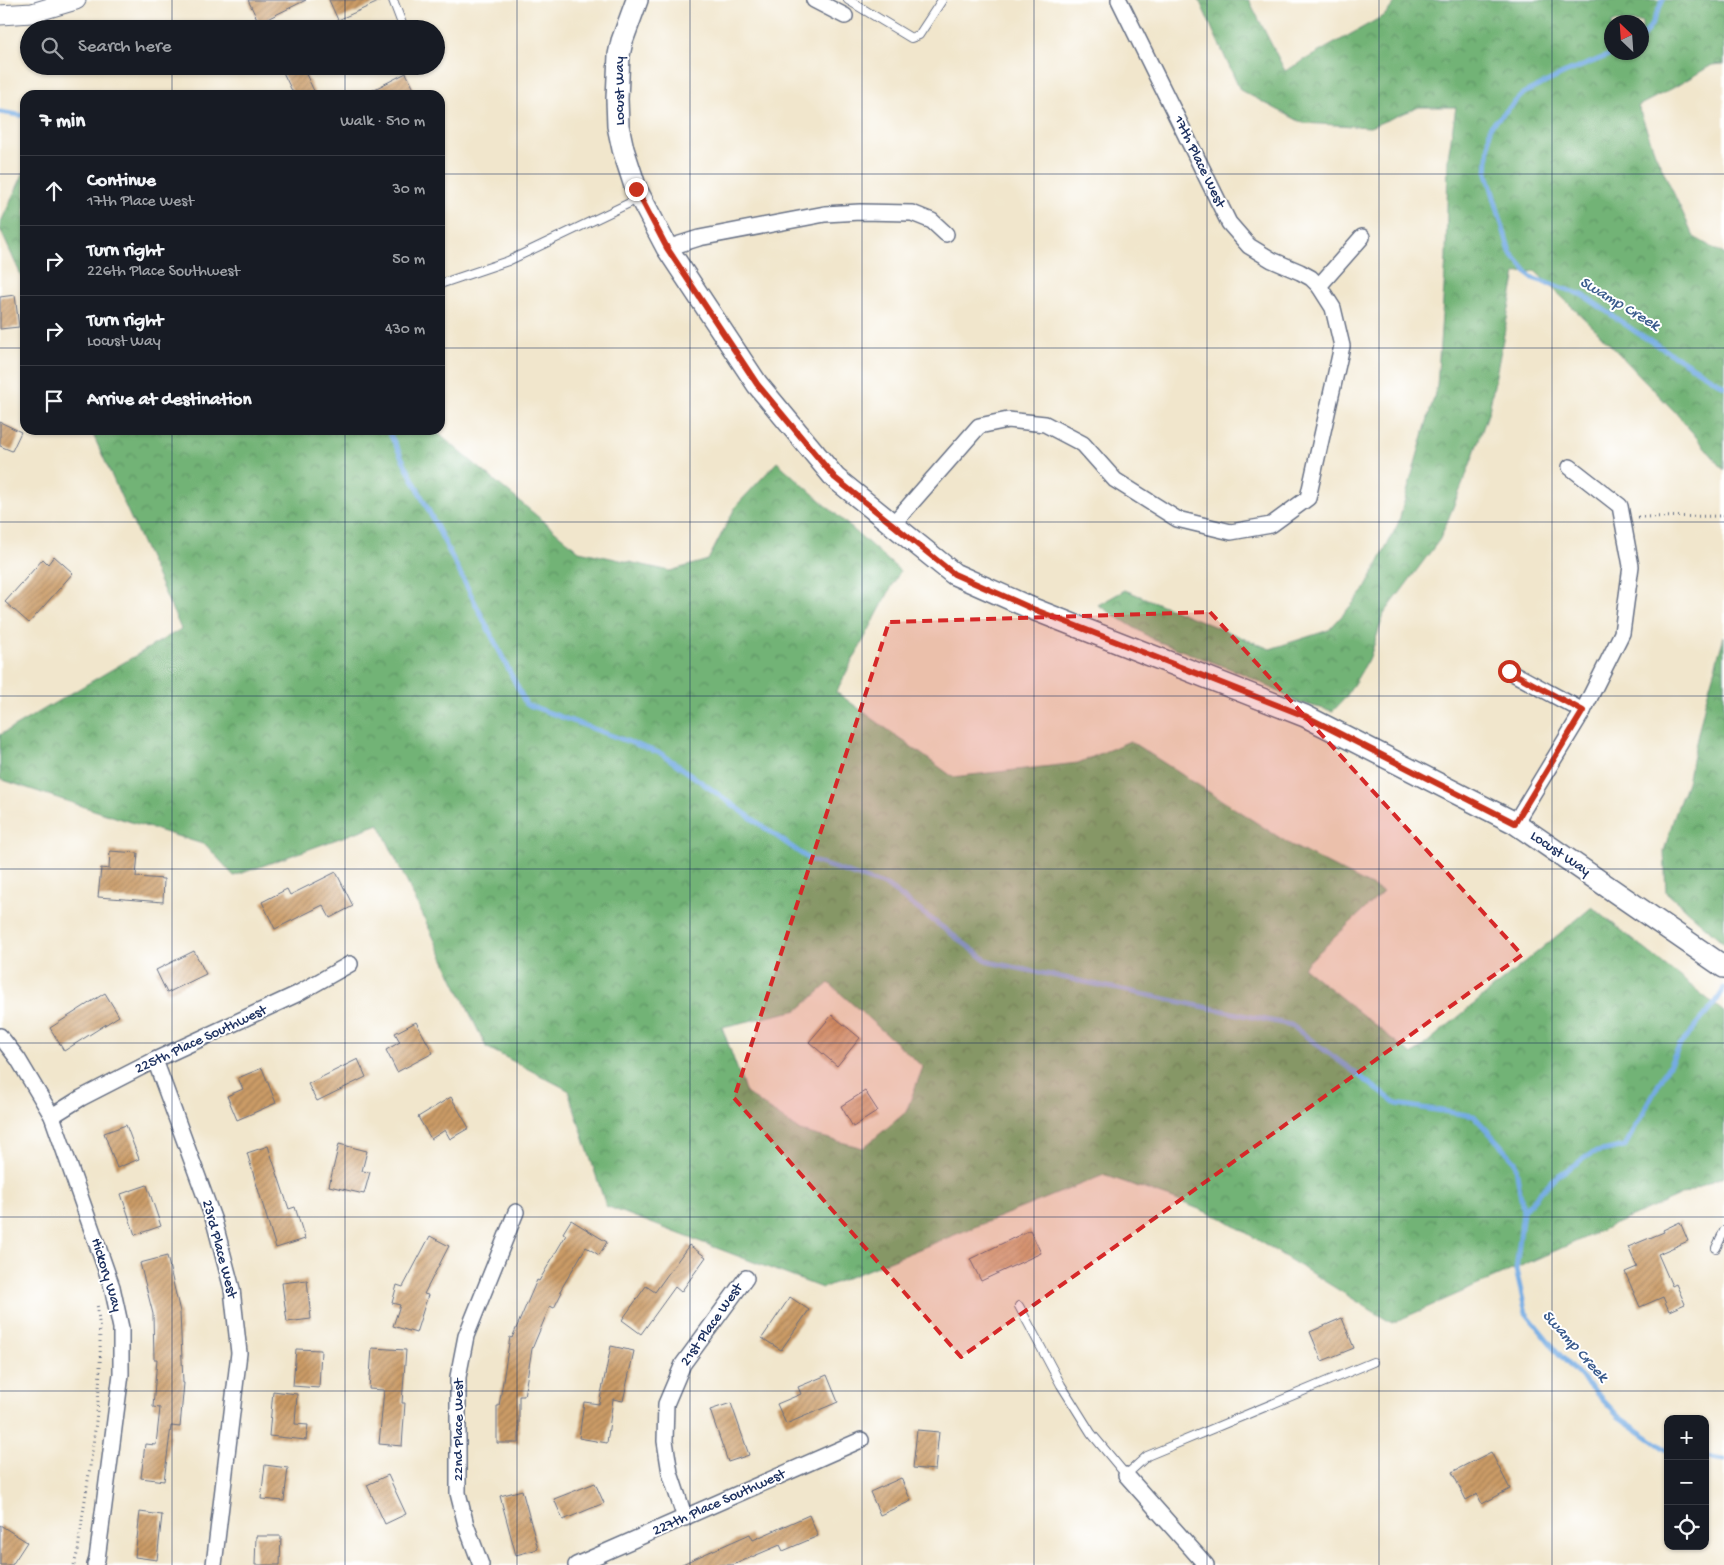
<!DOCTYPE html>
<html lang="en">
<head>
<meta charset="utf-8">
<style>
	:root { --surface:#171b24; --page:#242831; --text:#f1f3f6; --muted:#9ea1a6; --line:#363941 }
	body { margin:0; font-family:"Gochi Hand",sans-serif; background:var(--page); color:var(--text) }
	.controls { position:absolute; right:15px; bottom:15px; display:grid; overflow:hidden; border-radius:10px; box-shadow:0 1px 4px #0004 }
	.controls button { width:45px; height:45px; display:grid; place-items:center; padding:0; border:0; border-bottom:1px solid var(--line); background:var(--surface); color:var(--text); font:25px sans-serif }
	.compass { position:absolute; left:1604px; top:15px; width:45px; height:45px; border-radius:50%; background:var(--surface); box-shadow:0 1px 4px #0004; rotate:335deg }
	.stop { position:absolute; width:15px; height:15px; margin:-11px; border:4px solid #c8321e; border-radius:50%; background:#fff }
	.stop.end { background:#c8321e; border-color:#fff; box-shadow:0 1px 5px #0008 }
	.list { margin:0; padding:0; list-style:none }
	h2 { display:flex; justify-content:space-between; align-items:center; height:65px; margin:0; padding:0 20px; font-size:21px }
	h2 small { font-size:16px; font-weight:400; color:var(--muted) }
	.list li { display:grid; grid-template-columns:32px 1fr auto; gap:15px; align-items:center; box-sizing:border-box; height:70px; padding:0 20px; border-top:1px solid var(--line) }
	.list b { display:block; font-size:19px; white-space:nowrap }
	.list p { margin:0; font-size:16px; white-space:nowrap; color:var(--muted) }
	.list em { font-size:16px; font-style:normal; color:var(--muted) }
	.icon { flex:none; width:28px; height:28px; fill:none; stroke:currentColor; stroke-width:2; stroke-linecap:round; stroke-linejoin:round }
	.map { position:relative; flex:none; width:1724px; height:1565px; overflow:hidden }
	.search { position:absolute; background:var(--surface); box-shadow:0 1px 4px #0004; left:20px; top:20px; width:425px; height:55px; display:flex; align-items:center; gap:12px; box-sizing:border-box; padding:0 18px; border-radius:28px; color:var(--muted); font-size:19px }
	.panel { position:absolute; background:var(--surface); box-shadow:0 1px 4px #0004; left:20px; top:90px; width:425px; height:345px; border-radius:15px }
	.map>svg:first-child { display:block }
</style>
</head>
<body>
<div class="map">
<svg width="1724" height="1565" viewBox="0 0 1724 1565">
	<defs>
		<pattern id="forest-crowns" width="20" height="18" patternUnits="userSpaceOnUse" patternTransform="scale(1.25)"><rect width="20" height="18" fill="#72b376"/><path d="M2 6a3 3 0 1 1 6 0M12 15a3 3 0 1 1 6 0" fill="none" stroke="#5d9264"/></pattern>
		<pattern id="building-hatch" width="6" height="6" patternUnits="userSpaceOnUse" patternTransform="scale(1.25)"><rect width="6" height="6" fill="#cb9b66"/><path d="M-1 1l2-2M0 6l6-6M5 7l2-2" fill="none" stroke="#a47f57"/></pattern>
	</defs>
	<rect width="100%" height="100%" fill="#fff"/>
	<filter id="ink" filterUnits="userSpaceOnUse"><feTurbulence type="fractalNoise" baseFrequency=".02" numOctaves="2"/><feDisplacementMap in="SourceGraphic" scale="10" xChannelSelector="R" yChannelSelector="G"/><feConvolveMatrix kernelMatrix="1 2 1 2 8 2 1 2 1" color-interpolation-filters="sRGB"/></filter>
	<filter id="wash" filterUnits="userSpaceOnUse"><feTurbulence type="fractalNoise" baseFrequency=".0096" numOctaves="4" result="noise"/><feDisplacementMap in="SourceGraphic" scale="20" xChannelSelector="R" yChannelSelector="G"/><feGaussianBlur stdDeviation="1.12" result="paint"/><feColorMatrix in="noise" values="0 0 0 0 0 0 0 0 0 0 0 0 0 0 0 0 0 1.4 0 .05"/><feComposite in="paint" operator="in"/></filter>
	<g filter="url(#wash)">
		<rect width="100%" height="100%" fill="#f1e6cc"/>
		<g fill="url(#forest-crowns)" stroke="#46716a" fill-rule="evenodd">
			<path d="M1199,0H1249L1285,71L1385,15L1397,0H1724V64L1712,65L1673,88L1638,106L1655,153L1694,237L1724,254V470L1675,412L1597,331L1535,271L1516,273L1489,411L1467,473L1440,539L1384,614L1370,657L1346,697L1333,711L1300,703L1244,674L1154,640L1098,605L1125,590L1270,649L1329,630L1364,591L1398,524L1437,386L1446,258L1448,158L1456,107H1419L1370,127L1303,123L1240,90ZM1612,22H1642V52H1612Z"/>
			<path d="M25,170V284L0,229V224Z"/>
			<path d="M91,430H434L579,551L670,571L708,560L736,506L777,462L900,571L836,692L953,777L1078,763L1130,741L1291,845L1383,892L1303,967L1412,1055L1592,907L1724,1012V1176L1392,1323L1224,1219L1171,1198L1104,1175L822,1288L606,1206L568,1090L486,1047L379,824L234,876L206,845L115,817L0,779V735L181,629ZM829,983L923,1067L906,1112L863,1148L800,1131L746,1093L722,1027L798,1010Z"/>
			<path d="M1724,636V943L1666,892L1664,851L1675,814L1687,782L1705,703Z"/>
		</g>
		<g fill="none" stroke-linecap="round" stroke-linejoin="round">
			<g stroke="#74ace3" stroke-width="5">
				<path d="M1642,38L1652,24L1663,0"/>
				<path d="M1617,52L1565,73L1524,93L1490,127L1487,173L1510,252L1532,278L1583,295L1636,332L1724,386"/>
				<path d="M0,112L25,116"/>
				<path d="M388,430L526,704L662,754L810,860L887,886L989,962L1291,1025L1397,1104L1474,1116L1515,1161L1523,1211"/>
				<path d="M1668,1451L1619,1417L1559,1354L1526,1313L1516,1270L1523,1211L1553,1179L1592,1153L1625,1146L1680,1045L1716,1002L1724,989"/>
				<path d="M1705,1457L1724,1460"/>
			</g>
		</g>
		<g id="blocks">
			<g fill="url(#building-hatch)">
				<path d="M248,0H306L259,23Z"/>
				<path d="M329,0H383L338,20Z"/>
				<path d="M280,66H302L316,95H294Z"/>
				<path d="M406,73L417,95H363Z"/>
				<path d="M15,295L19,327L0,329V297Z"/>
				<path d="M0,422L21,432L12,451L0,446Z"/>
				<path d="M54,556L73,573L29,623L5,602L43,559L48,564Z"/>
				<path d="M110,851L138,853L136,877L164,879L163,902L98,897L101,868L109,869Z"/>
				<path d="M336,872L353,906L330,918L323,905L275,929L262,902L287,889L290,895Z"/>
				<path d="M194,951L206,974L167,993L156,970Z"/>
				<path d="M105,993L119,1016L64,1051L50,1028Z"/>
				<path d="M832,1015L860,1038L837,1066L809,1042Z"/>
				<path d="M416,1022L433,1053L397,1072L386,1050L400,1042L395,1033Z"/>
				<path d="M358,1059L366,1077L317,1101L308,1084Z"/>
				<path d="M262,1068L276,1103L237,1120L227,1096L243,1089L238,1078Z"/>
				<path d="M865,1091L878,1111L853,1127L841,1106Z"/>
				<path d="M451,1097L469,1128L450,1139L445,1130L431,1139L418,1117Z"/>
				<path d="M126,1125L139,1159L117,1168L104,1133Z"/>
				<path d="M339,1144L367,1151L362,1171L370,1172L364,1194L329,1186Z"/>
				<path d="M268,1146L289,1209L295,1207L305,1239L276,1248L247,1153Z"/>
				<path d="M147,1185L161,1226L135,1235L121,1194Z"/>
				<path d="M571,1220L607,1242L599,1255L586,1247L560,1291L562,1292L554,1308L550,1306L532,1349L524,1396H519V1443H497V1406H499L510,1337L512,1338L537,1280L539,1281L566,1235L563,1233Z"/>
				<path d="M1680,1222L1688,1241L1658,1254L1672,1286L1676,1284L1685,1304L1669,1311L1663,1297L1640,1307L1625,1272L1637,1267L1628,1247L1664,1232L1663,1230Z"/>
				<path d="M1030,1230L1041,1253L981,1281L970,1259Z"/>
				<path d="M430,1236L449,1246L424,1294L428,1295L416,1333L393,1326L400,1305L392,1303L397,1285L403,1287Z"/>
				<path d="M689,1245L706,1257L681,1292L675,1287L641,1334L622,1320L646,1286L655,1292Z"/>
				<path d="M167,1256L180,1312L183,1383H184L180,1427L171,1426L164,1481L141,1478L145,1444L156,1445L160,1408L153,1407L157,1359H154L153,1314L140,1263Z"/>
				<path d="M307,1280L311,1319L287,1322L282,1283Z"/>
				<path d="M790,1297L809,1310L781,1350L762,1338Z"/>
				<path d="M1342,1318L1354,1348L1322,1361L1310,1332Z"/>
				<path d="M611,1346L634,1351L623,1401L613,1399L607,1443L579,1438L584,1402L599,1404Z"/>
				<path d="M372,1348L406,1350L402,1403H405L402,1446L379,1444L384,1390L369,1389Z"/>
				<path d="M296,1349L321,1350L319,1388L293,1386Z"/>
				<path d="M827,1375L838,1402L786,1424L777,1404L801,1394L798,1387Z"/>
				<path d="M273,1391L297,1394L295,1424L308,1425L306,1440L269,1436Z"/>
				<path d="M731,1403L749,1455L728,1462L710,1410Z"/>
				<path d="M917,1430L939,1432L935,1470L913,1468Z"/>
				<path d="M1491,1452L1510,1489L1482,1504L1477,1494L1466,1500L1452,1472Z"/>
				<path d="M265,1465L288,1468L284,1501L261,1499Z"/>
				<path d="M388,1475L406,1514L385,1524L367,1485Z"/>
				<path d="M901,1478L911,1501L880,1515L870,1492Z"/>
				<path d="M595,1483L604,1503L563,1520L554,1499Z"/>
				<path d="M522,1490L538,1549L516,1555L500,1496Z"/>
				<path d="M140,1512L162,1515L157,1560L135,1557Z"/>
				<path d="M809,1515L818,1536L783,1551L780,1545L733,1565H680L750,1534L753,1540Z"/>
				<path d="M0,1525L27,1542L12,1565H0Z"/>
				<path d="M256,1536H281L280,1565H255Z"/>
			</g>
		</g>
	</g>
	<g filter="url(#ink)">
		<use href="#blocks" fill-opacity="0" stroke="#666f84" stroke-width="1"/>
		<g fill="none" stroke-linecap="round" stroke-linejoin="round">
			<g stroke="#666f84" stroke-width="10">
				<g id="service">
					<path d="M393,0L404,29"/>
					<path d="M848,0L911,38L919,35L942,0"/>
					<path d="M440,284L508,261L640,198"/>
					<path d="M1716,1248L1724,1231"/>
					<path d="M1019,1306L1061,1385L1091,1433L1126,1475L1147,1456L1373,1362"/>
				</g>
			</g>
			<g stroke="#666f84" stroke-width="18">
				<g id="minor">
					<path d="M814,0L845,16"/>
					<path d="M667,248L699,238L825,214L860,212L912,213L932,221L946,234"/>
					<path d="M1319,286L1362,237"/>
					<path d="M893,524L979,426L1008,420L1045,424L1083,444L1115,480L1177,519L1231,532L1271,525L1308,498L1342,346L1333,308L1319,286L1311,278L1300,272L1272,260L1249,246L1229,223L1119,0"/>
					<path d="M1509,671L1583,711"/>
					<path d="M1515,823L1583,711L1622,633L1631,566L1620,506L1570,467"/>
					<path d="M0,1036L18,1059L52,1116L112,1287L121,1328V1374L97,1559L95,1565"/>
					<path d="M155,1060L214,1221L232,1289L239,1353L214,1565"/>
					<path d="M52,1116L81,1098L155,1060L297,994L350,964"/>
					<path d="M1126,1475L1206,1565"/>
					<path d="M685,1518L670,1473L665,1441L666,1404L683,1364L746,1278"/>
					<path d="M481,1565L466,1525L458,1493V1377L466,1336L516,1212"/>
					<path d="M576,1565L861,1440"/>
				</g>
			</g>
			<g stroke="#666f84" stroke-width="21">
				<path id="tertiary" d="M0,15L32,13L76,0"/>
			</g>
			<g stroke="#666f84" stroke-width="24">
				<path id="secondary" d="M637,0L622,41L619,55L617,99L618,126L623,149L636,189L667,248L757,384L835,478L954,574L1033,609L1305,716L1515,823L1724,967"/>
			</g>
			<g stroke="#666f84" stroke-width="3" stroke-dasharray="1 4" stroke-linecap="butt">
				<path d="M1638,517L1724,516"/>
				<path d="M74,1565L78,1550C88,1468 108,1385 97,1303"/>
			</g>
			<use href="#service" stroke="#fff" stroke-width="8"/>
			<use href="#minor" stroke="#fff" stroke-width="15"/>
			<use href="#tertiary" stroke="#fff" stroke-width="19"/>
			<use href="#secondary" stroke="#fff" stroke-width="21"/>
		</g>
	</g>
	<g fill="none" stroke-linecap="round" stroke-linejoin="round" filter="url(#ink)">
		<path stroke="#c8321e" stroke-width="6" d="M636,189L667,248L757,384L835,478L954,574L1033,609L1305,716L1515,823L1583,711L1509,671"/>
	</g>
	<path fill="#d62828" fill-opacity="0.2" stroke="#d62828" stroke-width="4" stroke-dasharray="10 6" stroke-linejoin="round" d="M1210,612L1522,955L961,1357L734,1098L889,622Z"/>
	<path fill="none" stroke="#1b2f5e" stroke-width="1" stroke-opacity="0.55" d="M172,0V29M345,0V29M517,0V1565M690,0V1565M862,0V1565M1034,0V1565M1207,0V1565M1379,0V1565M1552,0V1565M172,66V95M345,66V95M0,174H25M440,174H1724M0,348H25M440,348H1724M172,430V1565M345,430V1565M0,522H1724M0,696H1724M0,869H1724M0,1043H1724M0,1217H1724M0,1391H1724"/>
	<g text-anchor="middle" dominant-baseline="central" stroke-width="4" stroke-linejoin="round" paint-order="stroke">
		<g font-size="15" fill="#1b2f5e" stroke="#fff">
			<text transform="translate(620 91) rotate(-90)">Locust Way</text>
			<text transform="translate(1199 162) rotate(64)">17th Place West</text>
			<text transform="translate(1560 854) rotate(34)">Locust Way</text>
			<text transform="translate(201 1040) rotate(-25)">225th Place Southwest</text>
			<text transform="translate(219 1249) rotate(75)">23rd Place West</text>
			<text transform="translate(106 1275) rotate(73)">Hickory Way</text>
			<text transform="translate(712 1325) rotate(-55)">21st Place West</text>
			<text transform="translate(459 1430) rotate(-90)">22nd Place West</text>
			<text transform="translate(719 1503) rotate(-24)">227th Place Southwest</text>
		</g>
		<g font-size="16" font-style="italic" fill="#3a5b8d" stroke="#fff">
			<text transform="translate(1619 305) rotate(31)">Swamp Creek</text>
			<text transform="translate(1574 1347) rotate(48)">Swamp Creek</text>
		</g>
	</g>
</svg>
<div class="controls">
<button>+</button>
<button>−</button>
<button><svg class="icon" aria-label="locate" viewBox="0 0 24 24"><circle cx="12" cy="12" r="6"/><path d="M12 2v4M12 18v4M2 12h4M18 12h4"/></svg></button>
</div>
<svg class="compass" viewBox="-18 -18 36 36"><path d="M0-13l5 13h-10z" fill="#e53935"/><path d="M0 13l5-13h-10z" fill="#9ea1a6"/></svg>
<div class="stop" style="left:1509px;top:671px"></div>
<div class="stop end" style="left:636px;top:189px"></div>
<div class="search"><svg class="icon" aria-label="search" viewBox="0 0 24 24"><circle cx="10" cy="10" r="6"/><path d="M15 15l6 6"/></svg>Search here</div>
<section class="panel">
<h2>7 min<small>Walk · 510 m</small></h2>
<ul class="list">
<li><svg class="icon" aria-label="ahead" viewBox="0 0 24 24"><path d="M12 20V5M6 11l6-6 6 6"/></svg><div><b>Continue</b><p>17th Place West</p></div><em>30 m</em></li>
<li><svg class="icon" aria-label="right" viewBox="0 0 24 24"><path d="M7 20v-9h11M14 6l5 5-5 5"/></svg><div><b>Turn right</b><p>226th Place Southwest</p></div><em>50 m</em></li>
<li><svg class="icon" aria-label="right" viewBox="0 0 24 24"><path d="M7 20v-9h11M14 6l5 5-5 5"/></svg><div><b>Turn right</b><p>Locust Way</p></div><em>430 m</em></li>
<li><svg class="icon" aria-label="arrive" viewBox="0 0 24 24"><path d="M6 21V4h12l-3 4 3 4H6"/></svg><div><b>Arrive at destination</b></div></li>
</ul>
</section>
</div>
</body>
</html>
